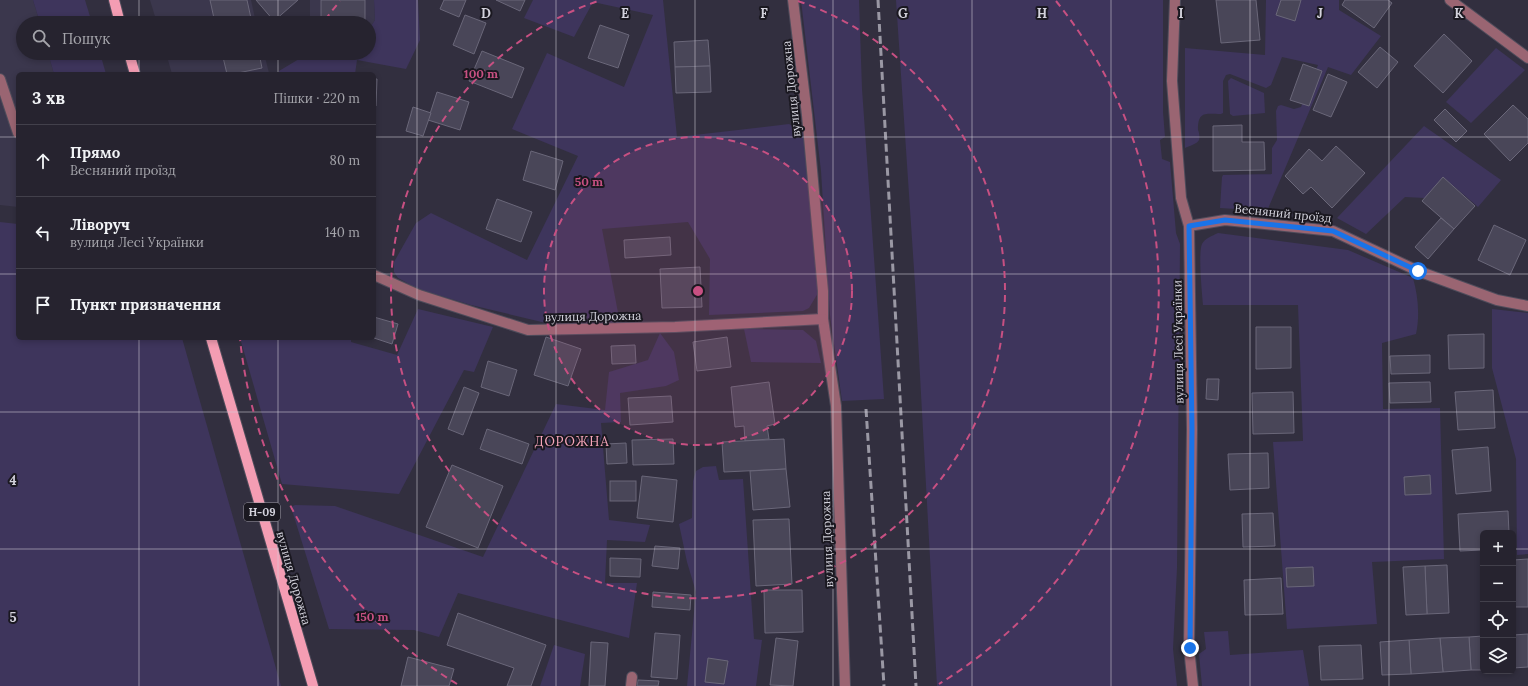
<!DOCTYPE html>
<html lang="uk">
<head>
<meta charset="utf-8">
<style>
	:root { --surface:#26232f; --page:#322f3b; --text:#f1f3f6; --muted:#a4a4aa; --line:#42404b }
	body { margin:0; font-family:Lora,serif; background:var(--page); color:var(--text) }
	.controls { position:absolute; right:12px; bottom:12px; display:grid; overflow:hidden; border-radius:6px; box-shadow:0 2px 6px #0003 }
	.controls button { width:36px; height:36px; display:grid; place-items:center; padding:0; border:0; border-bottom:1px solid var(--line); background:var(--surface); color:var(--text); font:20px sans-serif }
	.stop { position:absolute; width:12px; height:12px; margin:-9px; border:3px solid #1a73e8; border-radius:50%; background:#fff }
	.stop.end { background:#1a73e8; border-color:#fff; box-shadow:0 1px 4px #0008 }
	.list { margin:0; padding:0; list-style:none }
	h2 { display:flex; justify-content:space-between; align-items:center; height:52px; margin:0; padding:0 16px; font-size:17px }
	h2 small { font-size:13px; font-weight:400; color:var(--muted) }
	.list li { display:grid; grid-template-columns:26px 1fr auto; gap:12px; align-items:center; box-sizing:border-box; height:72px; padding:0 16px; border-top:1px solid var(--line) }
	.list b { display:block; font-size:15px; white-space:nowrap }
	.list p { margin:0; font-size:13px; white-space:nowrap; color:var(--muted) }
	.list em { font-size:13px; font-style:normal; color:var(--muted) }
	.icon { flex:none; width:22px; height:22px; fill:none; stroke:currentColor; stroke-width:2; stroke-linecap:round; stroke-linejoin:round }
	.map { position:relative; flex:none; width:1528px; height:686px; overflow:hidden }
	.search { position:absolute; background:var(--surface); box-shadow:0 2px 6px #0003; left:16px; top:16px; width:360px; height:44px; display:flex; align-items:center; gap:10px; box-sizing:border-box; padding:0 14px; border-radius:22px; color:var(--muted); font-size:15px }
	.panel { position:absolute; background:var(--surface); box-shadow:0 2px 6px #0003; left:16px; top:72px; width:360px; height:268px; border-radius:6px }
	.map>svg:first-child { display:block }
</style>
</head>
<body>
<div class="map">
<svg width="1528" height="686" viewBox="0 0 1528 686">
	<rect width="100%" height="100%" fill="#322f3f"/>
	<g fill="#3b374d">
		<path d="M0,0H33L40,23H23V53H48L54,74H18V207L0,205Z"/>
		<path d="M150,0H251L256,23H157Z"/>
		<path d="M310,0H374L375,20L369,29V23H310Z"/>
		<path d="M166,53H264L269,73L262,74H172Z"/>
	</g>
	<g fill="#3e355c">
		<path d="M33,0H85L92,23H40Z"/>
		<path d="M374,0H418L420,40L406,69L357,60L355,74H279V71L309,53L349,58L352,53H369V29L375,20Z"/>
		<path d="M533,0H663L677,137L789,124L804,133L818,293L809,308L803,311L709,315L710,259L688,222L602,229L620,323L600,324L546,323L471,305L418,289L398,278L394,272V262L416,223L431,213L527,260L578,156L512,129L547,53L624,87L653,15L593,2L574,37L524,18Z"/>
		<path d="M801,0H859L862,89L884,399L842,401L830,315L821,171Z"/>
		<path d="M896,0H1163V112L1165,137L1160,140L1162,159L1170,162L1176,233L1180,244L1177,568L1173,649L1177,686H937L915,284Z"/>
		<path d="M1266,0H1339V10L1381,36L1351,75L1328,67L1267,211L1220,208L1222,177L1223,175L1272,174V148L1277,140L1276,111L1278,106L1281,105L1294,109L1301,107L1318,65L1282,57L1271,85L1266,88L1230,74L1226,75L1223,81V113L1221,114C1205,114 1198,111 1198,130C1199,132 1200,137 1199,140C1197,144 1189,146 1185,148V48L1265,55Z"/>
		<path d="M1496,48L1525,70L1471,123L1446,102Z"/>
		<path d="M48,53H100L106,74H54Z"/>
		<path d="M1231,78L1264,93L1265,113L1233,116L1230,114L1228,81Z"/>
		<path d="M1424,126L1501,180L1478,207L1443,177L1425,198L1405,197L1366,234L1337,218Z"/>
		<path d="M0,222L18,224V338H182L281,686H0Z"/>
		<path d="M1218,233L1348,250L1413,278C1418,296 1420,315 1416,334L1382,343L1383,409L1440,408L1444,559L1372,562L1377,624L1287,629L1273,442L1303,441L1298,305H1203C1202,293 1198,253 1202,244C1205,238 1212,236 1218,233Z"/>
		<path d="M418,309L493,327L474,372L464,370L399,494L282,484L240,338H351V342L397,355Z"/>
		<path d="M1492,309L1528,313V554L1517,555L1516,459L1492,368Z"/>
		<path d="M744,329L803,330L816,341L821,363L751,362Z"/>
		<path d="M660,333L674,352L679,380L666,386L620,393L621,422L601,423L609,520L650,525L645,542L607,540L605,583H637L629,638L458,593L439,637L414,630L329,629L291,507L295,505L335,506L483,557L556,404L605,410L609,372L648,360Z"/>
		<path d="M716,466L719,480L743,479L754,639L762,640L756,686H687L696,592L687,562L679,524L692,518L693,481L696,471L703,467Z"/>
		<path d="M1228,631L1230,655L1303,650L1309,686H1202L1199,654L1206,649L1204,632Z"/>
		<path d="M554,645L585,654L580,686H540Z"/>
	</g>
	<g fill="#494658" stroke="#6a6779">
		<path d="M210,0H247L252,23H215Z"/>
		<path d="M256,0H298L274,21Z"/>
		<rect x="321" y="0" width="44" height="23"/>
		<path d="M444,0H466L459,17L440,9Z"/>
		<path d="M496,0H525L520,11Z"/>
		<path d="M1216,0H1256L1260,40L1221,43Z"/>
		<path d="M1281,0H1301L1295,21L1276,15Z"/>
		<path d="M1345,0H1388L1392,3L1374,28L1342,5Z"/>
		<path d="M465,15L486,23L474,54L453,45Z"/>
		<path d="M600,25L629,35L618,68L588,58Z"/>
		<path d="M1444,34L1472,61L1443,93L1414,66Z"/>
		<path d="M708,40L710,66L675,67L674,42Z"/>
		<path d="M1380,47L1398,62L1377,88L1358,72Z"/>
		<path d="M482,51L524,68L512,98L469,81Z"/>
		<path d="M222,53H259L262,68L233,74H227Z"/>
		<path d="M1303,64L1322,71L1309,106L1290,100Z"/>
		<path d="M710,66L711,92L676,93L675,67Z"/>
		<path d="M1328,74L1347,82L1331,117L1313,110Z"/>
		<path d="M374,79H377L376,106H374Z"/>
		<path d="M437,92L469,102L460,130L428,120Z"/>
		<path d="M1513,105L1528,119V143L1510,161L1484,134Z"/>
		<path d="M413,107L431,113L423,136L406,131Z"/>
		<path d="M1445,109L1467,131L1456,142L1434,120Z"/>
		<path d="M1242,125V142H1264L1265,170L1213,171V126Z"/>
		<path d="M1336,146L1365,173L1332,208L1311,187L1303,194L1285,176L1309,149L1322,161Z"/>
		<path d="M531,151L563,161L555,190L523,180Z"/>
		<path d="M1443,177L1475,206L1454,229L1422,201Z"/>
		<path d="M497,199L532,212L521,242L486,229Z"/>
		<path d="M1441,218L1454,229L1428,259L1415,247Z"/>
		<path d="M1494,225L1526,240L1510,275L1478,260Z"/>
		<path d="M670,237L671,255L625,258L624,240Z"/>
		<path d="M700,267L702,307L662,308L660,269Z"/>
		<path d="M374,317L398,324L392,344L374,338Z"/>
		<path d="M1256,327H1291V368L1256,369Z"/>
		<path d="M1484,334V368L1449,369L1448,335Z"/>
		<path d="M546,337L581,349L568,386L534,375Z"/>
		<path d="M727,337L731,367L697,371L693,342Z"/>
		<path d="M635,345L636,363L612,364L611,346Z"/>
		<path d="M1430,355V373L1391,374L1390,356Z"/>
		<path d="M488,361L517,370L509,396L481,387Z"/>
		<path d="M1207,379H1219L1218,400L1206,399Z"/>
		<path d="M769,382L775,424L767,426L769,439L745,441L744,426L735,427L731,387Z"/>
		<path d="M1430,382L1431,402L1390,403L1389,383Z"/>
		<path d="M464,387L479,393L463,435L448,429Z"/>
		<path d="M1493,390L1495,428L1458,430L1455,392Z"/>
		<path d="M1293,392L1294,433L1253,434L1252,393Z"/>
		<path d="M671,396L673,422L630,425L628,398Z"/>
		<path d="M487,429L529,444L522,464L480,449Z"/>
		<path d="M673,439L674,464L633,465L632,440Z"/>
		<path d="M784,439L786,469L724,472L722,442Z"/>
		<path d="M626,443L627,463L607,464L606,444Z"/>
		<path d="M1488,447L1491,491L1456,494L1452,450Z"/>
		<path d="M1268,453L1269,488L1230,490L1228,454Z"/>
		<path d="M452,465L503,486L478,548L426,527Z"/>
		<path d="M786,469L790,507L753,510L750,471Z"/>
		<path d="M1430,475L1431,494L1405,495L1404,477Z"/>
		<path d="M642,476L677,480L673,522L637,518Z"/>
		<rect x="610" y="481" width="26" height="20"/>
		<path d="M1508,511L1509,533H1483V550L1460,551L1458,514Z"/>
		<path d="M1273,513L1275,546L1243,547L1242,514Z"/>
		<path d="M789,519L792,584L756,586L753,520Z"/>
		<path d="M655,546L680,548L678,569L652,566Z"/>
		<path d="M610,558L641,559L640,577L610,576Z"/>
		<path d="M1528,559V607H1515L1513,560Z"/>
		<path d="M1513,561L1515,607L1513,608Z"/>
		<path d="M1447,565L1449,613L1427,614L1425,566Z"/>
		<path d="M1425,566L1427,614L1406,615L1403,567Z"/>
		<path d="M1313,567L1314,586L1287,587L1286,568Z"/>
		<path d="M1281,578L1283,614L1245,615L1244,580Z"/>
		<path d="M764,590H802L803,632L765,633Z"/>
		<path d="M653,592L691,595L690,610L652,607Z"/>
		<path d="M458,613L546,645L531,686H507L514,668L447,645Z"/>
		<path d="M655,633L680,635L677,679L651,677Z"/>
		<path d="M1528,634V667L1513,668V635Z"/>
		<path d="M1483,636V670H1471L1469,637Z"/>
		<path d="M1469,637L1471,670L1443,672L1440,638Z"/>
		<path d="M776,638L798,641L793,686L770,685Z"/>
		<path d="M1440,638L1443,672L1411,674L1409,640Z"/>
		<path d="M1409,640L1411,674L1382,675L1380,642Z"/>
		<path d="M591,642L608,643L605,686H589Z"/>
		<path d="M1361,645L1363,679L1321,680L1319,646Z"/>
		<path d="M408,657L454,669L449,686H401Z"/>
		<path d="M708,658L728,661L724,684L705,682Z"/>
		<path d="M638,680L659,681L658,686H637Z"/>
	</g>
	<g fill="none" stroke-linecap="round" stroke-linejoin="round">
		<g stroke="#4f4c5b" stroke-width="12">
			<g id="minor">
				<path d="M793,0L807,115L823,291V319L836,406L845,686"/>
				<path d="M1175,0L1172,81L1181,198L1189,226L1192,429L1189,648L1193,686"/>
				<path d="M1450,0L1528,58"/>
				<path d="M0,79L18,133"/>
				<path d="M1189,226L1225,220L1333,231L1418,271L1497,300L1528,306"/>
				<path d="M374,275L419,295L528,330L675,327L823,319"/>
				<path d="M631,686L632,677"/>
			</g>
		</g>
		<g stroke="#4f4c5b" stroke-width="12">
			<g id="major">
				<path d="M114,0L120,23"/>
				<path d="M129,53L135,74"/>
				<path d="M211,338L313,686"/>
			</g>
		</g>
		<use href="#minor" stroke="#9a6572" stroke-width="10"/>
		<use href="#major" stroke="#f49db3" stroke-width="10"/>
		<g stroke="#9a98a4" stroke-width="3" stroke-dasharray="8 4" stroke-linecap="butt">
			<path d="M878,0L916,686"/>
			<path d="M866,409L884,686"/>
		</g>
	</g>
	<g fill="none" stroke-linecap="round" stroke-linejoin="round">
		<path stroke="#1a73e8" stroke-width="5" d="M1190,648L1192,429L1189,226L1225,220L1333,231L1418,271"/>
	</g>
	<path fill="none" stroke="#d3d2dc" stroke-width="1" stroke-opacity="0.55" d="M139,0V23M278,0V23M417,0V686M556,0V686M695,0V686M833,0V686M972,0V686M1111,0V686M1250,0V686M1389,0V686M139,53V74M278,53V74M0,137H18M374,137H1528M0,274H18M374,274H1528M139,338V686M278,338V686M0,412H1528M0,549H1483M1513,549H1528"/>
	<circle cx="698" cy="291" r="154" fill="#c75082" fill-opacity=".12"/>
	<g fill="none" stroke="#c75082" stroke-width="2" stroke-dasharray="7 5">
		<circle cx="698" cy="291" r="154"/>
		<path d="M798 1A307 307 0 1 1 598 1"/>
		<path d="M457 684A461 461 0 0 1 240 339M325 20A461 461 0 0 1 340 1M1056 1A461 461 0 0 1 939 684"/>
	</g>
	<g text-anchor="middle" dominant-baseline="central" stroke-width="4" stroke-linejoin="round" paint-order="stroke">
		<rect fill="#1a1820" stroke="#9c9aa4" stroke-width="1" x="244" y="503" width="36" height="18" rx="3"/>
		<g font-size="11" font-weight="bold" fill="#d3d2dc">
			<text x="262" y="512">Н-09</text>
		</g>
		<g font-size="12" fill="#d3d2dc" stroke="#1a1820">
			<text transform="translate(791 89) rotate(-96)">вулиця Дорожна</text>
			<text transform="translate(1283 213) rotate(6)">Весняний проїзд</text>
			<text transform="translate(593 316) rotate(-1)">вулиця Дорожна</text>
			<text transform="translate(1178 342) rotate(-91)">вулиця Лесі Українки</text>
			<text transform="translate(827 539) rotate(-92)">вулиця Дорожна</text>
			<text transform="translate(294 578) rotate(74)">вулиця Дорожна</text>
		</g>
		<g font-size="13" letter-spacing="1" fill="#f8a6bb" stroke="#1a1820">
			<text x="572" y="441">ДОРОЖНА</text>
		</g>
	</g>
	<g font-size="13" text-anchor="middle" font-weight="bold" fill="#d3d2dc" stroke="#1a1820" stroke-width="4" stroke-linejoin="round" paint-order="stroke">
		<text x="486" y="18">D</text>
		<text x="625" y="18">E</text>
		<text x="764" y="18">F</text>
		<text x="903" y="18">G</text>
		<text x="1042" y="18">H</text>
		<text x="1181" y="18">I</text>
		<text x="1320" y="18">J</text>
		<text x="1459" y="18">K</text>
		<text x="13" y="485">4</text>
		<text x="13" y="622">5</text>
	</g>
	<circle cx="698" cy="291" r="6" fill="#c75082" stroke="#1a1820" stroke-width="2"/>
	<g font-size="12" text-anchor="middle" font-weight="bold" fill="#c75082" stroke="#1a1820" stroke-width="4" stroke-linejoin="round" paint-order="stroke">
		<text x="481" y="78">100 m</text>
		<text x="589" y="186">50 m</text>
		<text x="372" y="621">150 m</text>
	</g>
</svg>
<div class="controls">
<button>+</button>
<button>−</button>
<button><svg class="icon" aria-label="locate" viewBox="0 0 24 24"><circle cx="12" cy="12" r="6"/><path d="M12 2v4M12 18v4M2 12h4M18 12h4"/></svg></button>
<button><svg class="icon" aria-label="layers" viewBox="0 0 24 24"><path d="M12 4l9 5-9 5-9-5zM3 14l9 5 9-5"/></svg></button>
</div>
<div class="stop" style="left:1418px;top:271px"></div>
<div class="stop end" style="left:1190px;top:648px"></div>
<div class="search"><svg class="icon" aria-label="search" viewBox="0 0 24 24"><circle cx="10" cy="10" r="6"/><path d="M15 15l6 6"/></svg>Пошук</div>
<section class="panel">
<h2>3 хв<small>Пішки · 220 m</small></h2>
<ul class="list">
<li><svg class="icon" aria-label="ahead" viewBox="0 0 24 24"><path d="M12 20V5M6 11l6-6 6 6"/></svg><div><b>Прямо</b><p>Весняний проїзд</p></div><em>80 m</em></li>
<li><svg class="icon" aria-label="left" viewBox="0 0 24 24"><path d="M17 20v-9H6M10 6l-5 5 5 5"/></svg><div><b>Ліворуч</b><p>вулиця Лесі Українки</p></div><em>140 m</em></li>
<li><svg class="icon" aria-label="arrive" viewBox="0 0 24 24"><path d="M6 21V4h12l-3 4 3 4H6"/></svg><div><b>Пункт призначення</b></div></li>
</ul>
</section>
</div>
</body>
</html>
